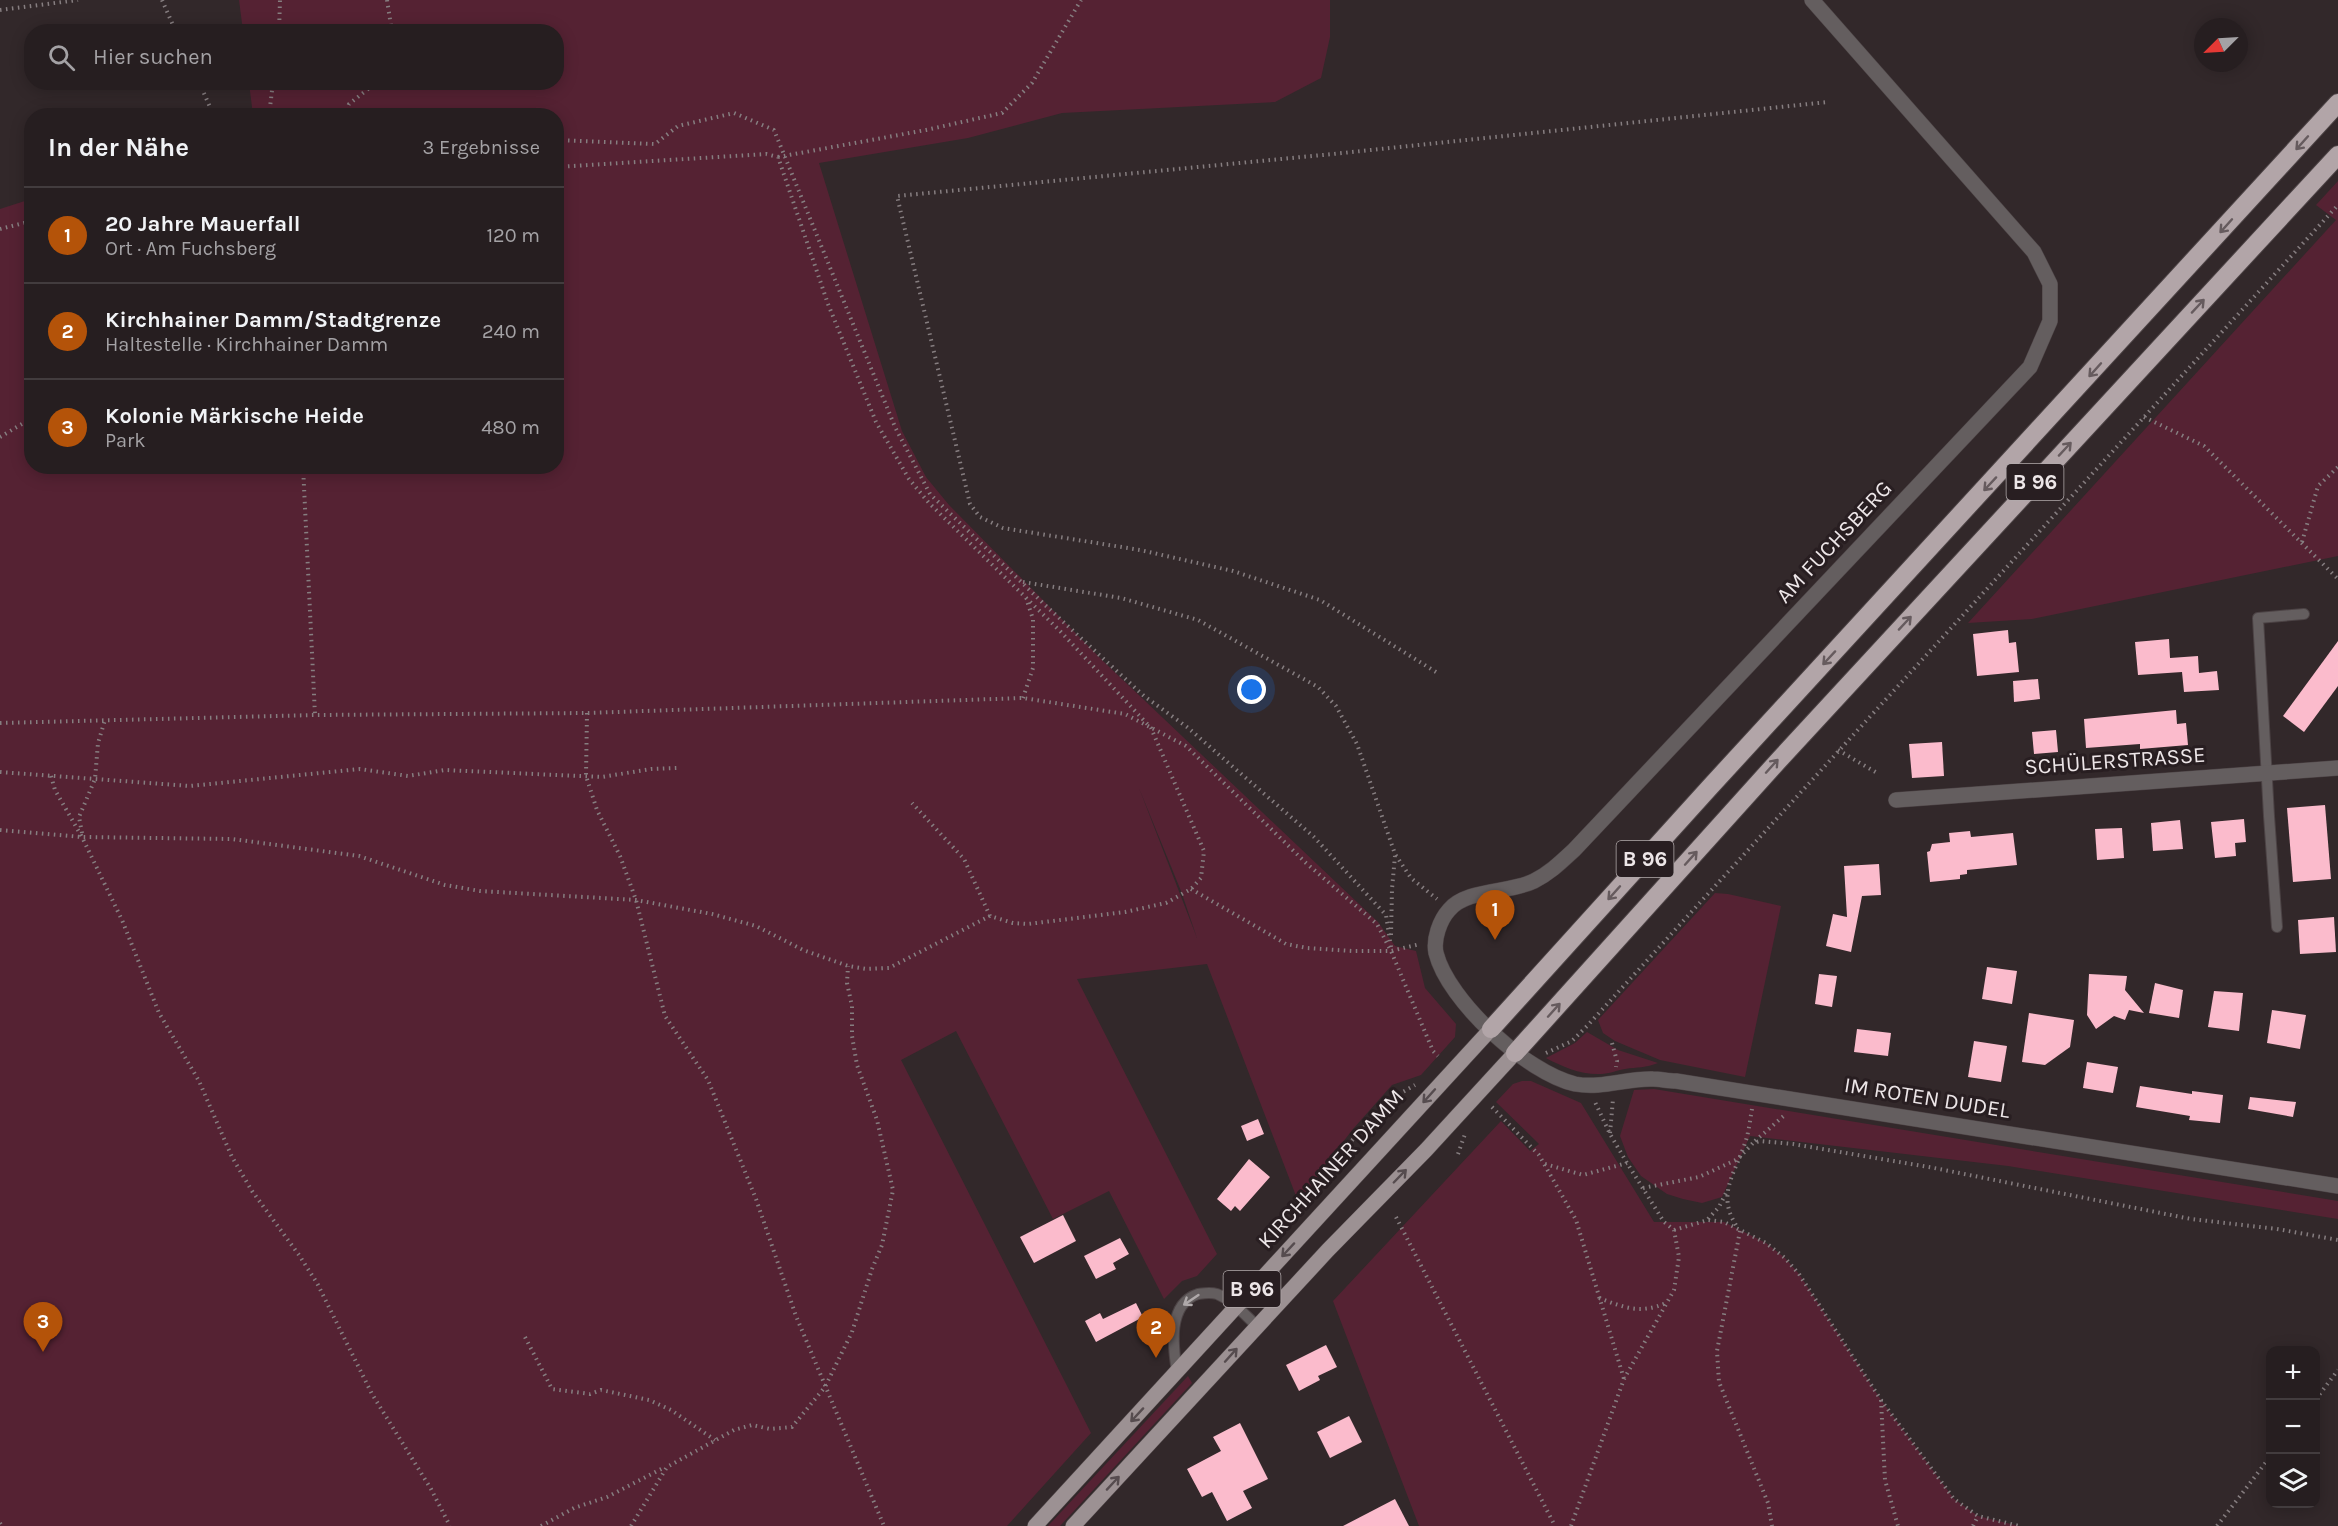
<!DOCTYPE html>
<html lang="de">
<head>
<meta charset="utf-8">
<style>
	:root { --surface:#261e20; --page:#322b2d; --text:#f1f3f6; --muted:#a4a2a5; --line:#423c3e; --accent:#b45309 }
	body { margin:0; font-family:Karla,sans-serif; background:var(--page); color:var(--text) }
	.controls { position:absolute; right:18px; bottom:18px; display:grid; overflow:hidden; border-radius:12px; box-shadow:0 3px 15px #0003 }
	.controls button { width:54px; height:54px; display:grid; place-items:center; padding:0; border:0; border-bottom:2px solid var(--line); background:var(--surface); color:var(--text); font:30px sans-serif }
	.compass { position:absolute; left:2194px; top:18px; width:54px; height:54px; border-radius:50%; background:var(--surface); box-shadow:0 3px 15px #0003; rotate:246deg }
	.you { position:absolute; left:1252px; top:690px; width:21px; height:21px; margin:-15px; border:4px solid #fff; border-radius:50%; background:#1a73e8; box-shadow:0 0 0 9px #1a73e833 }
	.badge { display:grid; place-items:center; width:39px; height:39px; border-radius:50%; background:var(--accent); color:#fff; font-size:20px; font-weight:700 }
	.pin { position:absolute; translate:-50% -50px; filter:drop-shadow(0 2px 3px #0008) }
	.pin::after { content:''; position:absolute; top:32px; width:21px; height:18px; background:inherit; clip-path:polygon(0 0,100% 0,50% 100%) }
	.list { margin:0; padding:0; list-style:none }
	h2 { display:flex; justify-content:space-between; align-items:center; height:78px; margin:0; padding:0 24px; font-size:26px }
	h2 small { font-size:20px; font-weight:400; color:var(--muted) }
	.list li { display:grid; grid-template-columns:39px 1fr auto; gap:18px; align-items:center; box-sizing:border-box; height:96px; padding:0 24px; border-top:2px solid var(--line) }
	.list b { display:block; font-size:22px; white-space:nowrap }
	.list p { margin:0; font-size:20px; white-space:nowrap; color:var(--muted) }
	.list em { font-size:20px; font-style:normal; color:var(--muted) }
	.icon { flex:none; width:33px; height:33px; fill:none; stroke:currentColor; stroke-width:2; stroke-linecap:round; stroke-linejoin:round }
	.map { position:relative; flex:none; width:2338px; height:1526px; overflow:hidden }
	.search { position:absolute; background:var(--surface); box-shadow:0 3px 15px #0003; left:24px; top:24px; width:540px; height:66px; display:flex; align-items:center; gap:15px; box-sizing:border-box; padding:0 21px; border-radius:24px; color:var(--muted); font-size:22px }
	.panel { position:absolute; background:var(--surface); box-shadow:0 3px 15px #0003; left:24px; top:108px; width:540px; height:366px; border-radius:24px }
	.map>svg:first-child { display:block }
</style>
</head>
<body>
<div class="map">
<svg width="2338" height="1526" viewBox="0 0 2338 1526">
	<rect width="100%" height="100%" fill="#32282a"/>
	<g fill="#523" fill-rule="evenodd">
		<path d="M239,0H1330V37L1321,78L1275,102L1062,113L968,138L819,163L902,431L926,477L949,505L1104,662L1378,922L1395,946L1416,951L1425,988L1456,1024L1455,1037L1421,1075L1392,1085L1353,1129L1322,1169L1301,1209L1207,964L1077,979L1217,1254L1197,1276L1182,1281L1164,1299L1109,1191L1053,1219L956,1031L901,1060L1091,1433L1007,1526H0V209L31,199L32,466H556V116L253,115L249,83L556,82V32L243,31ZM1139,788L1181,891L1197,938Z"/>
		<path d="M2338,181V556L2032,619L1968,623L2336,220L2316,205Z"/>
		<path d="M1715,893L1728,894L1781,906L1745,1077L1660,1060L1615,1041L1603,1033L1598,1020Z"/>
		<path d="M1587,1032L1618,1050L1658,1063C1646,1068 1637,1067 1625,1069C1617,1070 1609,1074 1601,1074C1581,1075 1563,1067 1546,1058L1575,1043Z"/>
		<path d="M1522,1081H1531L1581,1103L1654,1222H1724L1766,1243L1785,1258L1799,1274L1881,1400L1954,1499L1978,1516L2019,1526H1419L1333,1301L1501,1121L1530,1151L1539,1144L1496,1102L1513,1084Z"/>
		<path d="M1654,1089L2338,1201V1219L2008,1166L1750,1136L1722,1197L1702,1203L1683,1199L1667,1194L1641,1176L1628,1157L1620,1136L1634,1090Z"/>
		<path d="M1188,1376L1192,1383L1060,1526H1048Z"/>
	</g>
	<g fill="#fbbbcc">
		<path d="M2008,630L2009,643L2016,642L2019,672L1977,676L1973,634Z"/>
		<path d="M2169,639L2170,658L2198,656L2199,673L2217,671L2219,690L2184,692L2182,672L2138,675L2135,642Z"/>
		<path d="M2338,641V686L2304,732L2283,716Z"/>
		<path d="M2038,679L2040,699L2014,702L2013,681Z"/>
		<path d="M2176,710L2177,724L2186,723L2188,745L2140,749V744L2086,748L2084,719Z"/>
		<path d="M2056,730L2058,752L2034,754L2032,732Z"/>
		<path d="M1942,742L1944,776L1912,778L1909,744Z"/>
		<path d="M2325,805L2331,879L2293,882L2287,808Z"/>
		<path d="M2244,819L2246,842L2235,843L2236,856L2215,858L2211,822Z"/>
		<path d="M2180,820L2183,849L2153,851L2151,823Z"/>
		<path d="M2122,828L2124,858L2097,860L2095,829Z"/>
		<path d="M1970,831L1971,837L2013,833L2017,865L1967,870V874L1960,875V879L1930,882L1927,852L1930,851L1932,844L1950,842L1949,833Z"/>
		<path d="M1879,864L1881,895L1862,896L1851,952L1826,946L1833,914L1847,917L1844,866Z"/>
		<path d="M2334,917L2336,952L2300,954L2298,920Z"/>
		<path d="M1987,967L2017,971L2012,1004L1982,999Z"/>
		<path d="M1819,974L1837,976L1832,1007L1815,1004Z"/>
		<path d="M2089,974L2127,976L2125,990L2144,1013L2129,1010L2125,1020L2114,1016L2096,1029L2087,1015Z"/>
		<path d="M2155,983L2183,990L2179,1018L2149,1013Z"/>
		<path d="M2214,991L2243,993L2239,1031L2208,1027Z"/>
		<path d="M2272,1010L2306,1015L2300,1049L2267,1043Z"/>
		<path d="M2029,1013L2074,1020L2070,1047L2045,1065L2022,1062Z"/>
		<path d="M1857,1029L1891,1033L1888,1056L1854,1052Z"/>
		<path d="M1974,1041L2007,1046L2001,1082L1968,1077Z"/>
		<path d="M2087,1062L2118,1067L2113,1093L2083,1088Z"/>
		<path d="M2140,1086L2192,1094V1091L2223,1095L2220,1123L2189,1120L2190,1116L2136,1107Z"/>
		<path d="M2250,1097L2296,1102L2293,1117L2248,1109Z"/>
		<path d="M1258,1119L1264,1134L1247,1141L1241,1126Z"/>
		<path d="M1249,1159L1270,1177L1240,1211L1235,1206L1231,1211L1217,1199Z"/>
		<path d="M1063,1215L1076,1241L1034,1263L1020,1237Z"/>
		<path d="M1120,1238L1129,1254L1113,1263L1116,1269L1096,1279L1084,1256Z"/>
		<path d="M1136,1303L1143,1317L1096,1342L1085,1321L1100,1313L1103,1319Z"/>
		<path d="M1326,1345L1337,1367L1318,1376L1320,1380L1299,1391L1286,1365Z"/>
		<path d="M1349,1416L1362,1442L1330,1458L1317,1432Z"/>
		<path d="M1240,1423L1268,1479L1243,1491L1252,1508L1227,1521L1212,1492L1202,1497L1187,1469L1221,1451L1213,1437Z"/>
		<path d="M1395,1499L1409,1526H1343Z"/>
	</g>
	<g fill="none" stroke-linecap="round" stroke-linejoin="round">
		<g stroke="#4c4345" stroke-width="12">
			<g id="lane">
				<path d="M2277,927L2269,816L2258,618L2304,614"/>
				<path d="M1177,1372C1173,1347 1167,1304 1198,1294C1205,1293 1210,1292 1217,1294C1232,1300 1245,1315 1257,1326"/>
			</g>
		</g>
		<g stroke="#4c4345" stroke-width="16">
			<g id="street">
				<path d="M1812,0L2034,252L2050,284V321L2030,367L1574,850C1561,862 1550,873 1534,881C1510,893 1466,889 1449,910C1440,920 1433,939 1436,953C1448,1001 1527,1073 1575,1084C1602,1089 1627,1078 1653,1079C1660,1079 1668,1081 1676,1081L2338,1186"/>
				<path d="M1896,800L2338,768"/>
			</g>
		</g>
		<g stroke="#4c4345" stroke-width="16">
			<g id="primary">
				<path d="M1035,1526L1491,1029"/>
				<path d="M1073,1526L1328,1250L1426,1150L1515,1053"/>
			</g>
		</g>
		<g stroke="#4c4345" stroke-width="20">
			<g id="highway">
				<path d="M1491,1029L1710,787L2338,103"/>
				<path d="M1515,1053L1779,760L2338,155"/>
			</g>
		</g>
		<g stroke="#867e80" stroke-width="4" stroke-dasharray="1.5 4.5" stroke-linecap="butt">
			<path d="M162,0L176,32"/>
			<path d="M387,0L392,32"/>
			<path d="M0,10L78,0"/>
			<path d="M279,32L280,0"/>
			<path d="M199,82L214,116"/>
			<path d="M269,116L273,82"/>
			<path d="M344,116L349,104L377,82"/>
			<path d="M376,116H391"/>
			<path d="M556,140L655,144L678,126L734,113L774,130L895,427L930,494L1045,605L1144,696L1187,727L1314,837L1386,915L1391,947"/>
			<path d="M778,157L926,130L1002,113L1032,83L1081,0"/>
			<path d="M556,167L766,154L778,157L828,304L876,422L909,479L929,503L1060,631L1151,728L1204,851L1201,878L1191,889L1166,903L1125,912L1028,924L1013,923L990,916L964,859L912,803"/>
			<path d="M0,229L32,221"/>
			<path d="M2144,417L2204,446L2338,579"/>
			<path d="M0,437L32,418"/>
			<path d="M303,466L315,715"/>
			<path d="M2302,542L2318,486L2338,467"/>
			<path d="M1023,582L1121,598L1198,620L1318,687L1336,706L1357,744L1395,854L1411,878L1437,899"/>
			<path d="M1436,672L1320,600L1233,571L1140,550L1003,528L980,517L970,504L897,196L1333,154L1828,102"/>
			<path d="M1023,698L1033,668V619L1026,598"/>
			<path d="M587,713L586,776L597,810L620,856L636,900L665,1016L708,1080L756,1199L796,1316L884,1526"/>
			<path d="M0,723L315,715L587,713L1023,698L1125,714L1186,746L1306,863L1377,924L1391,951L1433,1051L1438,1056"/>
			<path d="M1838,750L1877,773"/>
			<path d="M0,772L190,786L360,769L408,776L445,770L602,777L651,769L678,768"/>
			<path d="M51,776L55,790L82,837L122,920L159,1013L199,1081L232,1157L252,1191L299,1255L317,1283L372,1394L431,1489L450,1526"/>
			<path d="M0,830L82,837L232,839L359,856L445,885L480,891L636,900L712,914L756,926L803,950L848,966L866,969L889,968L990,916"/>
			<path d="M82,833L79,817L95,779L98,743L105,720"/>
			<path d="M1191,889L1286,944L1307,948L1352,951H1391L1420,944"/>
			<path d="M1391,935L1392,889L1395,856"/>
			<path d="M1612,1043L1617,1061L1616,1067"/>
			<path d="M1546,1053L1572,1041L1588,1025L2338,205"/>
			<path d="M1492,1107L1539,1155L1576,1220L1624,1379"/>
			<path d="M1610,1133L1613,1099"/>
			<path d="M1755,1141L1786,1114"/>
			<path d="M1458,1154L1465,1134"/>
			<path d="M1545,1164L1583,1175L1627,1163"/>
			<path d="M1643,1188L1699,1177L1738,1159L1753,1143L1760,1141L1793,1144L1934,1168L2191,1219L2277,1229L2338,1240"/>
			<path d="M1307,1204C1320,1171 1360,1133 1384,1105L1392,1098L1415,1085"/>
			<path d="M1396,1217L1555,1526"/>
			<path d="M1708,1219L1719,1207L1726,1193"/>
			<path d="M1736,1225C1716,1194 1736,1172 1745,1143C1749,1132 1750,1120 1752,1109"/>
			<path d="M1674,1230L1708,1220L1724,1222L1766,1243L1785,1258L1799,1274L1881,1400L1954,1499L1978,1516L2019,1526"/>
			<path d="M1740,1231L1717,1351L1719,1382L1768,1503L1772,1526"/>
			<path d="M1599,1298C1625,1308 1640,1314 1666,1303"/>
			<path d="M525,1337L552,1389L590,1394L601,1390L649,1400L671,1410L715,1440"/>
			<path d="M2316,1399L2338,1370"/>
			<path d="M1881,1400L1885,1480L1898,1526"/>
			<path d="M0,1523L2,1526"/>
			<path d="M541,1526L574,1508L607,1497L665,1467"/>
			<path d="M631,1526L667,1467L734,1430L752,1425L770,1429L792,1427L825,1387L852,1332L872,1269L882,1245L893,1190L877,1120L857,1065L852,1036V1006L847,983L848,966"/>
			<path d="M1571,1526L1624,1379L1674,1290L1679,1257L1674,1230L1664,1222L1627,1163L1610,1134L1595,1102"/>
			<path d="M1973,1526L1978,1516"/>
			<path d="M2217,1526L2270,1457"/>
		</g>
		<use href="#lane" stroke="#645e5f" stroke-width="10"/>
		<use href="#street" stroke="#645e5f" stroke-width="15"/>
		<use href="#primary" stroke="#9c9193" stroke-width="15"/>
		<use href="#highway" stroke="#b2a5a8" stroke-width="18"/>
	</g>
	<defs><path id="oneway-shaft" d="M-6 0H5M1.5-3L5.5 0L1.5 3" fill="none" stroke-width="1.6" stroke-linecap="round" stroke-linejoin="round" transform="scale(1.5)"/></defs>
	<g stroke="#665b5e">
		<use href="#oneway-shaft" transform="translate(2302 143) rotate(132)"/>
		<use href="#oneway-shaft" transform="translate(2226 226) rotate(132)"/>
		<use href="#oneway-shaft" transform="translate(2198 306) rotate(-47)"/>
		<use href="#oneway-shaft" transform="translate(2095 370) rotate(132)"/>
		<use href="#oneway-shaft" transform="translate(2065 449) rotate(-47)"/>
		<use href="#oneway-shaft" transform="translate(1990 484) rotate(133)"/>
		<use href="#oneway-shaft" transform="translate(1905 623) rotate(-47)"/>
		<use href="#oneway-shaft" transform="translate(1829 658) rotate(133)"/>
		<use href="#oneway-shaft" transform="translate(1772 766) rotate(-48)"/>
		<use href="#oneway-shaft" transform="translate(1691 858) rotate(-48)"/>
		<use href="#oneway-shaft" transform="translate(1614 893) rotate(132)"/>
		<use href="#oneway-shaft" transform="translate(1554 1010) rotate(-48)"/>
	</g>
	<g stroke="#564c4f">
		<use href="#oneway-shaft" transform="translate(1429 1096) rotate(132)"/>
		<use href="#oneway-shaft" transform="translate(1400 1176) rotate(-46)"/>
		<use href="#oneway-shaft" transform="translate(1288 1250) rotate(133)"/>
		<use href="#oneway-shaft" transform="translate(1231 1355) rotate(-48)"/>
		<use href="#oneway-shaft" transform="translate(1137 1415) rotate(133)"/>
		<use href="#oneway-shaft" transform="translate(1113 1483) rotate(-47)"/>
	</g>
	<use stroke="#afa9aa" href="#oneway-shaft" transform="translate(1191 1300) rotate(146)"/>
	<g text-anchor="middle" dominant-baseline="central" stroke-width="6" stroke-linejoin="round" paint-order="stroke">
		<g fill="#281e21" stroke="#b2aaac" stroke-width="1.5">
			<rect x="2006.5" y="464" width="57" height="36" rx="4.5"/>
			<rect x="1616.5" y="841" width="57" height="36" rx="4.5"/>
			<rect x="1223.5" y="1271" width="57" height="36" rx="4.5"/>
		</g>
		<g font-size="21" font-weight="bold" fill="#ede6e8">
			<text x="2035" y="482">B 96</text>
			<text x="1645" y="859">B 96</text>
			<text x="1252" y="1289">B 96</text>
		</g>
		<g font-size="22" fill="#ede6e8" stroke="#281e21">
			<text transform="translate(1834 542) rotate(-47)">AM FUCHSBERG</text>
			<text transform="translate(2115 761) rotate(-4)">SCHÜLERSTRASSE</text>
			<text transform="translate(1927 1098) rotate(9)">IM ROTEN DUDEL</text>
			<text transform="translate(1331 1169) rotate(-48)">KIRCHHAINER DAMM</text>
		</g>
	</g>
</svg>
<div class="controls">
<button>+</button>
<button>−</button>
<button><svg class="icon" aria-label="layers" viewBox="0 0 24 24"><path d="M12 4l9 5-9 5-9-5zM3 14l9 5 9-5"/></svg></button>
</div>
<svg class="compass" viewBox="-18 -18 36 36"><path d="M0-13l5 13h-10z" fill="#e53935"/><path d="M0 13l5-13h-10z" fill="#a4a2a5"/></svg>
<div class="you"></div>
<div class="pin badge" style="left:1495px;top:940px">1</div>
<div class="pin badge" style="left:1156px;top:1358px">2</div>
<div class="pin badge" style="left:43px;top:1352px">3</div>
<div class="search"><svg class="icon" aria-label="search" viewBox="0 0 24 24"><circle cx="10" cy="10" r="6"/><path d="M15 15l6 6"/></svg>Hier suchen</div>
<section class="panel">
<h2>In der Nähe<small>3 Ergebnisse</small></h2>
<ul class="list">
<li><span class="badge">1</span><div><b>20 Jahre Mauerfall</b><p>Ort · Am Fuchsberg</p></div><em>120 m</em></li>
<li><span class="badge">2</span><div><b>Kirchhainer Damm/Stadtgrenze</b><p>Haltestelle · Kirchhainer Damm</p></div><em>240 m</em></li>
<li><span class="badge">3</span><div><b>Kolonie Märkische Heide</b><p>Park</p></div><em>480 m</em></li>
</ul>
</section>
</div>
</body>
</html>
